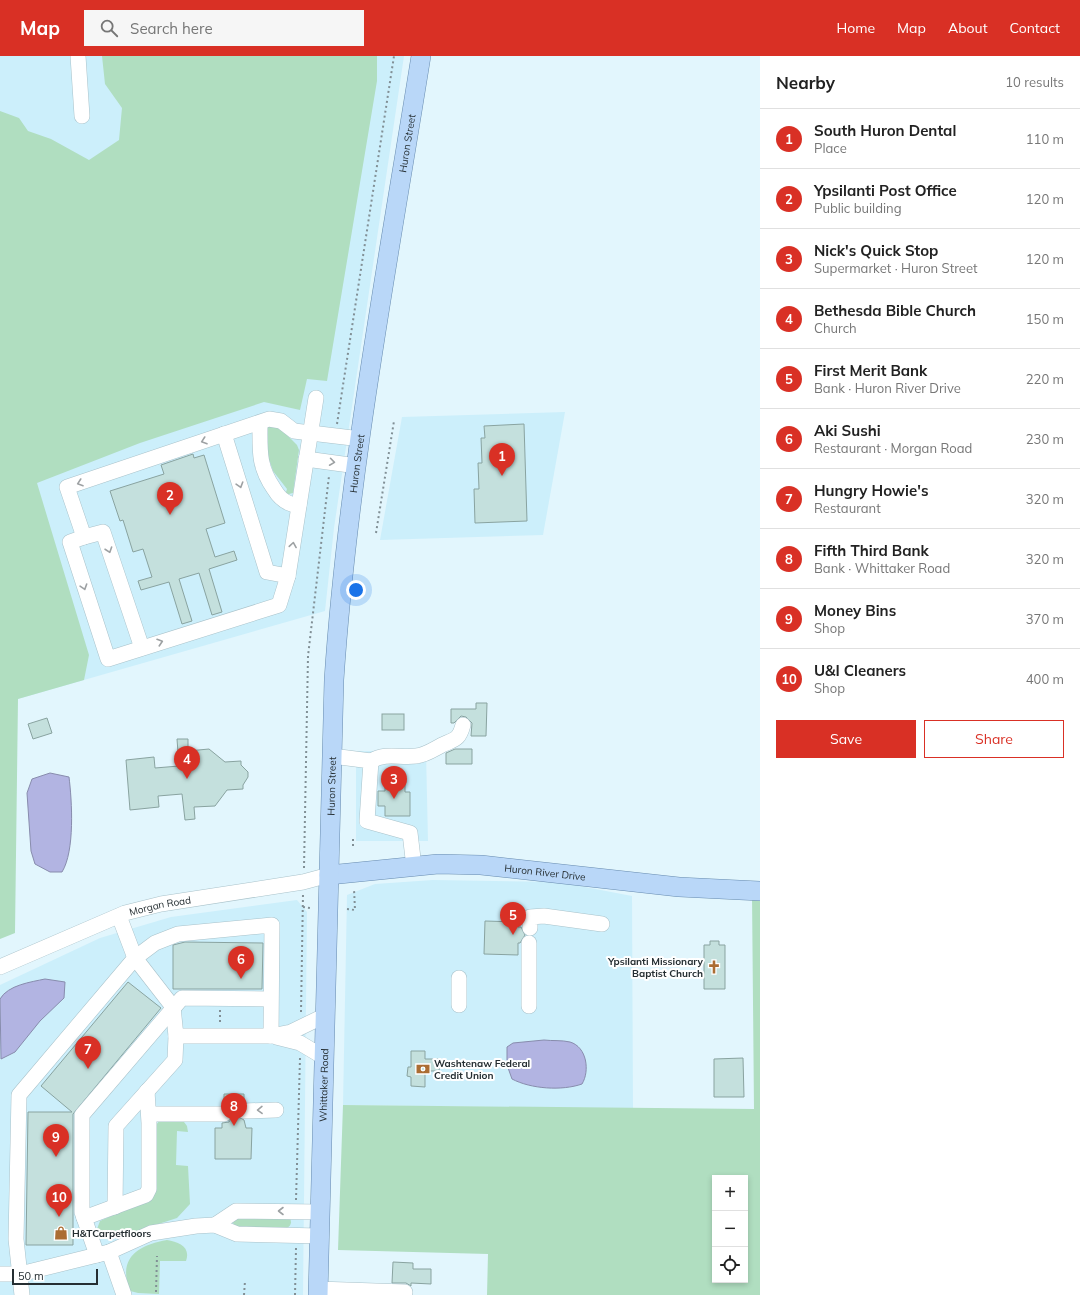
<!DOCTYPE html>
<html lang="en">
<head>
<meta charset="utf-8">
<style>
	:root { --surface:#fff; --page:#f6f6f6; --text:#222; --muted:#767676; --line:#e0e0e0; --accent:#d93025 }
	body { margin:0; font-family:Mulish,sans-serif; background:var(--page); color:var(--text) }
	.controls { position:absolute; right:12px; bottom:12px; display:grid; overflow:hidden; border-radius:0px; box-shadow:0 2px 6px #0003 }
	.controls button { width:36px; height:36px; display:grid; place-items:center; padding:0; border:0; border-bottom:1px solid var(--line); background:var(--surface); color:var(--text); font:20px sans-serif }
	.scale { position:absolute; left:12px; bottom:10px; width:86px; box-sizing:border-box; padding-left:4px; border:2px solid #252e32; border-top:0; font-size:11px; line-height:14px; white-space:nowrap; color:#252e32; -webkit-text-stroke:3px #fff; paint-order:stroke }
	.you { position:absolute; left:356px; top:534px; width:14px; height:14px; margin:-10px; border:3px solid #fff; border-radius:50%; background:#1a73e8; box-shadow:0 0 0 6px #1a73e833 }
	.badge { display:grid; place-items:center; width:26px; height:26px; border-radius:50%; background:var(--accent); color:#fff; font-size:13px; font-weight:700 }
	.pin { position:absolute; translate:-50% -33px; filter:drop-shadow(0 1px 2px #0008) }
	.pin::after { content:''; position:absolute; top:21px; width:14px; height:12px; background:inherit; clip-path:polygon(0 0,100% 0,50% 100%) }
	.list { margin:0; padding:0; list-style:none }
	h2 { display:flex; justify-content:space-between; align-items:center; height:52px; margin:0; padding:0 16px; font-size:17px }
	h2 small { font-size:13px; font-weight:400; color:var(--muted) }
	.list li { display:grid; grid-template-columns:26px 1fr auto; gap:12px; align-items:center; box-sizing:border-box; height:60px; padding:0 16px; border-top:1px solid var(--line) }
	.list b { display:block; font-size:15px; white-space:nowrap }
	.list p { margin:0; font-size:13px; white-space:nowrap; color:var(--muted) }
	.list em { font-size:13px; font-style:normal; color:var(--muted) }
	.actions { display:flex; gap:8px; padding:12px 16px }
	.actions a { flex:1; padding:9px 0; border:1px solid var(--accent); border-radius:0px; text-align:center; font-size:14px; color:var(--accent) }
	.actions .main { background:var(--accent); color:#fff }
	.icon { flex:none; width:22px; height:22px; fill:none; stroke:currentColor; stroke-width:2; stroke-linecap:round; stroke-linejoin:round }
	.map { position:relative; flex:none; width:760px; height:1239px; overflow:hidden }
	header { display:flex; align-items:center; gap:24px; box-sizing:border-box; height:56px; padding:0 20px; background:var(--accent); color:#fff }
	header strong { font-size:19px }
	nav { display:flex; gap:22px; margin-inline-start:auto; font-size:14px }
	.search { width:280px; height:36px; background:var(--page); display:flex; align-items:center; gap:10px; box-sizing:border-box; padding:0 14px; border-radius:0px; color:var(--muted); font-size:15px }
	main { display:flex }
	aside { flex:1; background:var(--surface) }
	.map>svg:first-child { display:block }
</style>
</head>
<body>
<header>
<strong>Map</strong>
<div class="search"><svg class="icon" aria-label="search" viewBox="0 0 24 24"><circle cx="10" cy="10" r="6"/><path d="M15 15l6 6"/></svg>Search here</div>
<nav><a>Home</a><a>Map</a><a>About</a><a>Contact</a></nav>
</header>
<main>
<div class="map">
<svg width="760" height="1239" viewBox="0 0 760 1239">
	<rect width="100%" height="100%" fill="#e2f6fd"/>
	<g fill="#cceffb">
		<path d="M0,0H404L334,472L325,555L0,648Z"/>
		<path d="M565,356L543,479L380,484L402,361Z"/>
		<path d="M356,695H426L428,785H356Z"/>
		<path d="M433,824L559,826L632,840L633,1053L343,1049L347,839L375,828Z"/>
		<path d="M297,844L307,856L303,1239H0V929L100,882L171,861Z"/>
	</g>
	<g fill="#b0dec0" fill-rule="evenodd">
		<path d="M102,0H377V25L327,325L307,323L300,354L264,346L140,387L37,427L89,599L84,624L18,643L15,877L0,883V55L19,62L28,75L51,83L89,104L119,84L122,52L105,28Z"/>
		<path d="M276,368L297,389L299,394L293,437L285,439L287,433L273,415L270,406L264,407L266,370Z"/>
		<path d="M752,839H760V1239H487L488,1198L338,1194L343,1049L754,1053ZM715,1122H745V1224H715Z"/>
		<path d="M160,1064L184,1066L187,1070L188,1076L177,1075L176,1109L188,1110L190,1148L177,1162L115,1182H102L97,1173L100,1165L147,1144L156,1069Z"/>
		<path d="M235,1162H290C292,1167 291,1169 287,1172L234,1171L233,1166Z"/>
		<path d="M167,1184C179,1186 191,1191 186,1205H160L159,1238L138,1237L130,1235C117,1202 138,1189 167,1184Z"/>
	</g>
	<g fill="#b2b4e2" stroke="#888cad">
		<path d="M50,717L69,721C72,745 75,795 62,816H50L35,808L31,795L27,737L32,723Z"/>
		<path d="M45,923L65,926L64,942L40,965L15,996L1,1003L0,943C8,929 31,926 45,923Z"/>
		<path d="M544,984C552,985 562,984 570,986C587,991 590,1015 582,1028C562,1035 531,1033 512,1023L507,1009V991L513,987Z"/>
	</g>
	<g fill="#c4e0dd" stroke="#89a3a0">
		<path d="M524,368L527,465L475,467L474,433H479L478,407H482L481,382H485L484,370Z"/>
		<path d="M193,398L194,402L204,399L225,467L206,473L215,501L234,495L237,504L209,513L222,556L212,559L199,517L179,523L192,565L182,568L169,526L141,534L138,525L152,521L143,493L133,496L123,464L120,465L110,435L164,418L161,409Z"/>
		<path d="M476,647H487L486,680H471L472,667L466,661L461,660L454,667H451V653H476Z"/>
		<rect x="382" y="658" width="22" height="16"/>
		<path d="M47,662L52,677L33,683L28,668Z"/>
		<path d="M177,683H188V695L209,693L225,706L241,705V709L248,716V721L243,729V733L227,734L215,750L194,751L195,763L185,764L182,738L158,740L159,751L130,754L126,704L154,701L155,712L179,710Z"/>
		<path d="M455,693H472V708H446V697Z"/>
		<path d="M385,725H398V728H405V736H410V760H385V750H378V735H385Z"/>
		<path d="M485,865L518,866V871H521L525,879L520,887H518V899L484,898Z"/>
		<path d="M710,885H719V889H725V933H704V889H710Z"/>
		<path d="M185,886L263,887L262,933H173V889Z"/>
		<path d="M128,926L161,952L73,1058V1189H26L28,1056H72L41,1030Z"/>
		<path d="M411,995H425V1003H440L439,1015H425V1031L411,1030V1021L407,1020L408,1011H411Z"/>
		<path d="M743,1002L744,1041H714V1003Z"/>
		<path d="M224,1038H244V1046L236,1050L235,1056L237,1060L244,1064L246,1072H252L251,1103H215V1072H222V1067L229,1066L233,1058L232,1053L224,1049Z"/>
		<path d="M393,1206L413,1207V1213H431V1228L411,1227V1230L406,1227H392Z"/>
	</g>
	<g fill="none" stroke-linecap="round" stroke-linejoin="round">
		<path stroke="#bcced4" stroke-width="15" stroke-dasharray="15 8" stroke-linecap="butt" d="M224,1058L244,1055"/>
		<g stroke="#a9c2ca" stroke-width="16">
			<g id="minor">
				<path d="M78,0L82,60"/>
				<path d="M260,367C260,394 258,410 274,433C280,443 287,449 299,449"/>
				<path d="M224,378L267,516L288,520L316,342"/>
				<path d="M306,403L357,410"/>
				<path d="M84,481L103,476L142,592"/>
				<path d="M288,520L279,549L108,603L70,486L84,481L67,431L269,363L281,365L294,375L361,383"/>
				<path d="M332,700L371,705L367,765L410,777L414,811"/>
				<path d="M371,705C386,696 399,702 416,700C426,699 434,693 442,689C455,683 459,684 463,669"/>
				<path d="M530,872V861L544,860L602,868"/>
				<path id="s1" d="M0,911L125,857L161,848L303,826L329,819"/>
				<path d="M459,949V922"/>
				<path d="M529,950V887"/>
				<path d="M271,980L291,976L326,959"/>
				<path d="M276,981L300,987L325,1002"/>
				<path d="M244,1055L276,1054"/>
				<path d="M149,1058H224"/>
				<path d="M115,1151L116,1070L175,1004L176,980L173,951L135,902L119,860"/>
				<path d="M84,1162L146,1139L149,1133V1067L147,1035"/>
				<path d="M215,1169L236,1155L320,1156"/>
				<path d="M109,1196L124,1239"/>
				<path d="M97,1199L82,1156V1059L182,942L270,943"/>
				<path d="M0,1218H20L97,1199L109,1196L151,1177L196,1170L215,1169L237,1178L320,1180"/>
				<path d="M318,1233L405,1236"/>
				<path d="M22,1239L16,1183L19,1039L135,902L155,887L178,878L272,869L271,980H176"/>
			</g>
		</g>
		<g stroke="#678baf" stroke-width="20">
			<g id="major">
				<path id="s2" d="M329,819L438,808L481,809L679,831L760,835"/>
				<path id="s3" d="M318,1239L334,624C348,415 388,207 421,0"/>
			</g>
		</g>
		<g stroke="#818f95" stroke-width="2" stroke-dasharray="2 3" stroke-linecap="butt">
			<path d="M337,368L394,0"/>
			<path d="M376,477L394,365"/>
			<path d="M353,783V792"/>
			<path d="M304,812L308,600L329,420"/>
			<path d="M303,851L310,852"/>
			<path d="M347,853L355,854L354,833"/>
			<path d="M220,954V968"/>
			<path d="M301,956L303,838"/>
			<path d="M296,1144L300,1002"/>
			<path d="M156,1236L157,1200"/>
			<path d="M244,1239L245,1225"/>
			<path d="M295,1239L296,1192"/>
		</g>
		<use href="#minor" stroke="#fff" stroke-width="15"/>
		<use href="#major" stroke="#b9d7f8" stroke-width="19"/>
	</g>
	<defs><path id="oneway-chevron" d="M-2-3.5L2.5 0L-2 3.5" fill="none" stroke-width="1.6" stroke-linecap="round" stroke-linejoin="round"/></defs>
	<g stroke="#9da1a3">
		<use href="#oneway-chevron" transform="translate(204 385) rotate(161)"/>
		<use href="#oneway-chevron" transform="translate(332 406) rotate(8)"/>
		<use href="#oneway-chevron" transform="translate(80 427) rotate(161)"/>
		<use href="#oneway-chevron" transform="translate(240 429) rotate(73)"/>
		<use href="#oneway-chevron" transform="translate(293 489) rotate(-81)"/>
		<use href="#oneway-chevron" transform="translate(109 494) rotate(71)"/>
		<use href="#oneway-chevron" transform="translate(84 531) rotate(72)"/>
		<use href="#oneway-chevron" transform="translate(160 586) rotate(-18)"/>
		<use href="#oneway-chevron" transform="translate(260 1054) rotate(179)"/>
		<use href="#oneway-chevron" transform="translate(281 1155) rotate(-180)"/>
	</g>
	<defs>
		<g id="church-bare" transform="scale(1.08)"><path d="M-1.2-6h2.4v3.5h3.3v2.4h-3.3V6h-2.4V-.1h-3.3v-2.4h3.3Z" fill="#ab6d33" stroke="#fff" stroke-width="2.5" paint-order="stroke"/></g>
		<g id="bank-bare" transform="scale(1.08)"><path d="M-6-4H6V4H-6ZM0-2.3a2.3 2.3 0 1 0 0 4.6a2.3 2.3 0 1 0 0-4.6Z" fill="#ab6d33" stroke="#fff" stroke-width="2.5" paint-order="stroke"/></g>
		<g id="shop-bare" transform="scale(1.08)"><path d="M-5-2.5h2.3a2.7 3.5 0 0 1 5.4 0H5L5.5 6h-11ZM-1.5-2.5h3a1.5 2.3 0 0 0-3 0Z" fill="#ab6d33" stroke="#fff" stroke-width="2.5" paint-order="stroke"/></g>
	</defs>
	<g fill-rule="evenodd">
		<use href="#church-bare" x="714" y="911"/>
		<use href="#bank-bare" x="423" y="1013"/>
		<use href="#shop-bare" x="61" y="1177"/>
	</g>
	<g text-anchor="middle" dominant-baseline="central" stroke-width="4" stroke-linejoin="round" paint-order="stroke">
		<g font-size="10" fill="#252e32" stroke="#fff">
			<text stroke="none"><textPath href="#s3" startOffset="1157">Huron Street</textPath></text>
			<text stroke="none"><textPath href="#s3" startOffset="833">Huron Street</textPath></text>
			<text stroke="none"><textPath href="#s3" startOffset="509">Huron Street</textPath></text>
			<text stroke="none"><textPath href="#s2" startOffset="217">Huron River Drive</textPath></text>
			<text stroke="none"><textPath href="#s1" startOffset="172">Morgan Road</textPath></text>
			<text stroke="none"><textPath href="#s3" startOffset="210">Whittaker Road</textPath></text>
		</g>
		<g font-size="10" font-weight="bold" fill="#252e32" stroke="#fff" text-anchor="start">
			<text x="703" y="905" text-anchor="end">Ypsilanti Missionary<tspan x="703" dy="12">Baptist Church</tspan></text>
			<text x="434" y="1007">Washtenaw Federal<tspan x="434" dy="12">Credit Union</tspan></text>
			<text x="72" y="1177">H&amp;TCarpetfloors</text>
		</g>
	</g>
</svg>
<div class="controls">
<button>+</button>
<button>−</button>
<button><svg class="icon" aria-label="locate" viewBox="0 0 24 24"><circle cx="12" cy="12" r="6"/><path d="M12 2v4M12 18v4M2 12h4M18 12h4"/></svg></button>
</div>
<div class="scale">50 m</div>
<div class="you"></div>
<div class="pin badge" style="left:502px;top:420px">1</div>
<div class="pin badge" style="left:170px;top:459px">2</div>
<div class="pin badge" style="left:394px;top:743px">3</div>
<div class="pin badge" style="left:187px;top:723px">4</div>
<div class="pin badge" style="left:513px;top:879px">5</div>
<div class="pin badge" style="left:241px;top:923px">6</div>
<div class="pin badge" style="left:88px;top:1013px">7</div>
<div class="pin badge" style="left:234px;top:1070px">8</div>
<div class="pin badge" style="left:56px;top:1101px">9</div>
<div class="pin badge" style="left:59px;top:1161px">10</div>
</div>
<aside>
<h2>Nearby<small>10 results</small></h2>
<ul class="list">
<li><span class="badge">1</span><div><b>South Huron Dental</b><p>Place</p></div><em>110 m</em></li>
<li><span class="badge">2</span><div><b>Ypsilanti Post Office</b><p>Public building</p></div><em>120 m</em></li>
<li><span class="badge">3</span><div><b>Nick's Quick Stop</b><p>Supermarket · Huron Street</p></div><em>120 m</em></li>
<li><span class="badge">4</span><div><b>Bethesda Bible Church</b><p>Church</p></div><em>150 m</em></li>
<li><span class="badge">5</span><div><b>First Merit Bank</b><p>Bank · Huron River Drive</p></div><em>220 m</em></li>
<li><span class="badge">6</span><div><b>Aki Sushi</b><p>Restaurant · Morgan Road</p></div><em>230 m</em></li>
<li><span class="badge">7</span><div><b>Hungry Howie's</b><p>Restaurant</p></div><em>320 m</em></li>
<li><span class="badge">8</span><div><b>Fifth Third Bank</b><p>Bank · Whittaker Road</p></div><em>320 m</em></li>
<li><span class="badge">9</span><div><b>Money Bins</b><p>Shop</p></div><em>370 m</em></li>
<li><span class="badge">10</span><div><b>U&amp;I Cleaners</b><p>Shop</p></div><em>400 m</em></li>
</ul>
<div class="actions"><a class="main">Save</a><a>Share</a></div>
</aside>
</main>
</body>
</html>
